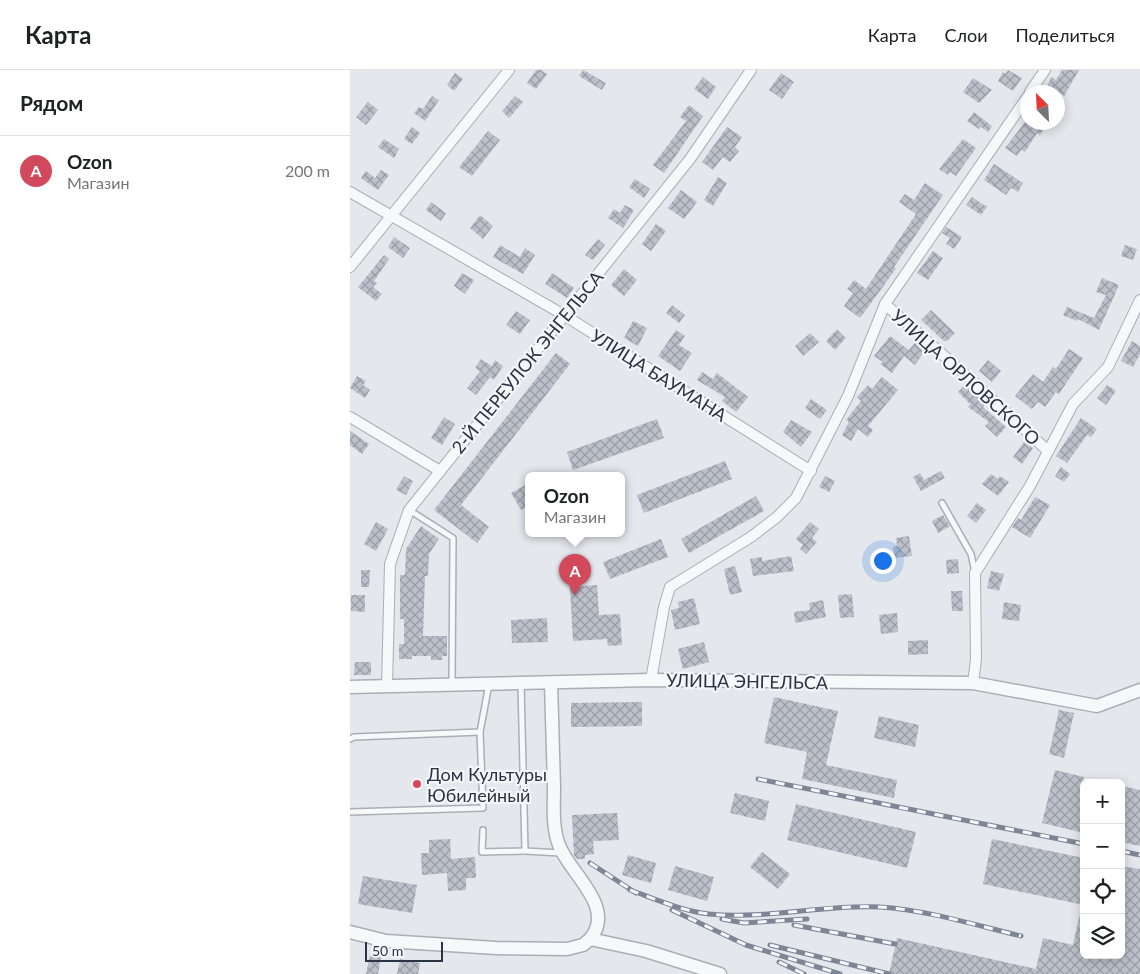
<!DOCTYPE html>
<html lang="ru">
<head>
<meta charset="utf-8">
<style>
	:root { --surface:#fff; --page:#f6f6f6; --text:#202124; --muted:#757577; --line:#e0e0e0; --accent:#d1495b }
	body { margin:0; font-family:Lato,sans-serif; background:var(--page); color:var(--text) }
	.controls { position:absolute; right:15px; bottom:15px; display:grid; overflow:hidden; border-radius:8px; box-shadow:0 2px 12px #0003 }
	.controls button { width:45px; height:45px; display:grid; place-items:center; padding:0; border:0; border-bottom:1px solid var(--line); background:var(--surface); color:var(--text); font:25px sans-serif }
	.compass { position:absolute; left:670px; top:15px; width:45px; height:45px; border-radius:50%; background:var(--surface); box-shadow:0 2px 12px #0003; rotate:336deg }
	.scale { position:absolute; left:15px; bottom:12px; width:78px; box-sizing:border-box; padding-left:5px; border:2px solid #2b3445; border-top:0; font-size:14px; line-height:18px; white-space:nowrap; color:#2b3445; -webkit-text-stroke:4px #f4f6f9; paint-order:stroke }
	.you { position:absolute; left:532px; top:490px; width:18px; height:18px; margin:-12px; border:4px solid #fff; border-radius:50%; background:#1a73e8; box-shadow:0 0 0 8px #1a73e833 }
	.badge { display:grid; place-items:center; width:32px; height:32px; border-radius:50%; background:var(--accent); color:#fff; font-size:16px; font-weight:700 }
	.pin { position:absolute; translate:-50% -41px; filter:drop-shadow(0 1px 2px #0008) }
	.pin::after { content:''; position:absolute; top:26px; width:18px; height:15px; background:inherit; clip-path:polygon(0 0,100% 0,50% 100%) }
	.popup { position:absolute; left:175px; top:402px; width:100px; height:65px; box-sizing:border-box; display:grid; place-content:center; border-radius:8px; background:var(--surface); filter:drop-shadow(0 1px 4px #0005); font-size:16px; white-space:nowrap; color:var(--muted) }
	.popup b { font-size:19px; color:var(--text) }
	.popup::after { content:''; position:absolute; left:50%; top:100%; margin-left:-10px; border:10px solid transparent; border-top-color:var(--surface) }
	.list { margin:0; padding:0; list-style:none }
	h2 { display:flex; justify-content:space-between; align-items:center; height:65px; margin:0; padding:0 20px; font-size:21px }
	h2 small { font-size:16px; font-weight:400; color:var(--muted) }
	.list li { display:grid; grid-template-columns:32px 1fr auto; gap:15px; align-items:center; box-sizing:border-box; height:70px; padding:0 20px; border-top:1px solid var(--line) }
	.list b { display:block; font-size:19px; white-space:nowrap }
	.list p { margin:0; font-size:16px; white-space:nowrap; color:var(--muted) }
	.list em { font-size:16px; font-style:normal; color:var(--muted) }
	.icon { flex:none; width:28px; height:28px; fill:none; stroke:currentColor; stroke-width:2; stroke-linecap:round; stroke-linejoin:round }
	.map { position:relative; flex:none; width:790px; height:904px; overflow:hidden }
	header { display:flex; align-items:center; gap:30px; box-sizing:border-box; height:70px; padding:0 25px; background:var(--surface); border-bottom:1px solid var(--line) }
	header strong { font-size:24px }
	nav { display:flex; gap:28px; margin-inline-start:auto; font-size:18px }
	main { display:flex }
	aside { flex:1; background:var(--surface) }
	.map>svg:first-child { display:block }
</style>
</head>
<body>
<header>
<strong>Карта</strong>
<nav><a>Карта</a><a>Слои</a><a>Поделиться</a></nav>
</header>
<main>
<aside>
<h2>Рядом<small></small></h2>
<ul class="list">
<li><span class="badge">A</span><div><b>Ozon</b><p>Магазин</p></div><em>200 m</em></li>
</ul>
</aside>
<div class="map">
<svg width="790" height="904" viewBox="0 0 790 904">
	<defs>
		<pattern id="building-cross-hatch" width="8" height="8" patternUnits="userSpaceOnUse" patternTransform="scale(1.25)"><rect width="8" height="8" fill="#bbc0ca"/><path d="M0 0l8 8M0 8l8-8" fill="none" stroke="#989da6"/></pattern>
	</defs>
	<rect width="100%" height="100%" fill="#e4e7ec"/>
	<g fill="url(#building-cross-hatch)">
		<path d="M186,0H191L197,4L186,19L177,13Z"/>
		<path d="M233,0L256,13L252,20L229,6Z"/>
		<path d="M658,0L672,8L663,21L648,11L653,2L655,4Z"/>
		<path d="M712,0H729L714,26L697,15L702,7L706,10Z"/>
		<path d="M105,3L113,9L104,21L97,15Z"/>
		<path d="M431,3L444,12L432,29L419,20Z"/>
		<path d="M353,7L366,17L358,29L344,19Z"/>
		<path d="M623,8L642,20L629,33L613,22Z"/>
		<path d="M82,26L89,30L75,51L64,43L69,37L73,39Z"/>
		<path d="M165,26L173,32L159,48L152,41Z"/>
		<path d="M18,32L28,40L16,55L6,47Z"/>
		<path d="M339,35L353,46L314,103L303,95L336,51L330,47Z"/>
		<path d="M624,42L642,56L638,62L631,57L629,59L617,51Z"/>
		<path d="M675,52H689L696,56L690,65L687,63L675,82L671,80L667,86L655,78Z"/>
		<path d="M62,57L70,63L62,74L54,69Z"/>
		<path d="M377,57L392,67L385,77L389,81L380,92L373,87L363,100L352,92Z"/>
		<path d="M138,61L150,70L122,106L109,97Z"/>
		<path d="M34,69L49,79L44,88L28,77Z"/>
		<path d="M613,69L626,78L606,106L600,102L598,105L589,99Z"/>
		<path d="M644,94L673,113L668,122L661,118L656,125L634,110Z"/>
		<path d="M31,100L39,105L28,120L11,108L16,101L25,108Z"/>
		<path d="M368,107L377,113L363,136L354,130Z"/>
		<path d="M285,109L300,119L294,128L279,117Z"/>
		<path d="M575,113L593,125L544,197L546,198L535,214L510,248L494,236L503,223L497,219L504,210L516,219L566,144L549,132L555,124L564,130Z"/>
		<path d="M331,120L347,132L334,149L318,138Z"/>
		<path d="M622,127L637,137L631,145L616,135Z"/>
		<path d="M81,132L96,143L91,151L76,140Z"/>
		<path d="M275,135L284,140L273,158L258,148L264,139L270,143Z"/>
		<path d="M130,145L143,156L133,169L120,158Z"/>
		<path d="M306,154L316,161L301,181L292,174Z"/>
		<path d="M596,157L612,167L604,179L596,174L600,168L592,163Z"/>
		<path d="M44,167L60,178L53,188L38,177Z"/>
		<path d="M248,169L255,175L243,190L235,185Z"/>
		<path d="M150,175L170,187L175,178L185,185L173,204L143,187Z"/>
		<path d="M775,175L787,179L783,190L771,186Z"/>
		<path d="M583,181L593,188L578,210L567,203Z"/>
		<path d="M34,185L39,189L24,211L27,213L23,217L32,224L26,231L8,217Z"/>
		<path d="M274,199L287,210L274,226L261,215Z"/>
		<path d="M112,203L124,210L115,224L104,216Z"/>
		<path d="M202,203L224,218L217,228L195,214Z"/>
		<path d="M752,208L769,215L749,260L728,249L727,251L713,245L717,237L744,248L756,225L746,222Z"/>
		<path d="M322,235L335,245L329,253L316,243Z"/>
		<path d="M581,240L605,263L597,271H594L571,250Z"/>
		<path d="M166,241L180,250L170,264L156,255Z"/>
		<path d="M283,251L297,258L288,276L274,268Z"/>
		<path d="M487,259L496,268L485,280L476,271Z"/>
		<path d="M326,260L335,266L329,275L342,283L330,301L308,286Z"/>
		<path d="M460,263L469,272L453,286L445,276Z"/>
		<path d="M540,266L559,280L566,271L576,279L565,295L554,286L542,303L530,294L533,292L524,286Z"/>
		<path d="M782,271L790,276V284L783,297L771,291Z"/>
		<path d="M719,279L733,288L709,324L706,322L695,337L688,332L682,339L665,326L683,304L693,312L703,297L706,299Z"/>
		<path d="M206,283L220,294L111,435L139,457L127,473L84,440Z"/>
		<path d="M131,289L142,296L145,290L153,296L144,310L140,307L126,325L117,318L130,301L125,298Z"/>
		<path d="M638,290L651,301L642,312L629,301Z"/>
		<path d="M352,302L363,309L367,303L398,327L386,342L372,331L375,327L347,310Z"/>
		<path d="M7,306L16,311L13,315L20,320L15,328L0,318Z"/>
		<path d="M532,307L548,320L518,356L523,360L518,367L508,359L501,371L492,365L499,352L496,350L511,331L507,327L518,315L522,319Z"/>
		<path d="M616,314L636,333L633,337L656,357L647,367L635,356L639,352L618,337L620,334L608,322Z"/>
		<path d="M757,315L766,321L756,335L747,328Z"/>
		<path d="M461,329L477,340L470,349L455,338Z"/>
		<path d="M94,347L105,354L92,375L81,368Z"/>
		<path d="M731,348L747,359L741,367L737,365L717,393L706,386Z"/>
		<path d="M307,349L314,368L223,400L217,382Z"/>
		<path d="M441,350L462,362L451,377L433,362Z"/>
		<path d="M0,361L19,374L12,384L0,375Z"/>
		<path d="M674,372L683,378L672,394L663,387Z"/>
		<path d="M375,391L382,409L294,443L287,425Z"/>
		<path d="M711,397L720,404L714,412L705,406Z"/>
		<path d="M591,401L595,408L571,421L563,407L570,403L574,410Z"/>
		<path d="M641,404L648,409L650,406L659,412L648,426L632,414Z"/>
		<path d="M54,406L63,411L56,425L46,420Z"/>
		<path d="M475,406L485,411L479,422L469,417Z"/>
		<path d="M179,413V436L171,440L161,423Z"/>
		<path d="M406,426L414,441L339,483L331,469Z"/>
		<path d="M685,427L700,435L680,468L662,457L668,448L671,450Z"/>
		<path d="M627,433L636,440L626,453L617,446Z"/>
		<path d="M593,445L600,456L588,463L582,451Z"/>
		<path d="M26,452L38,459L26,481L14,474Z"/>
		<path d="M460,452L469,459L462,468L467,472L456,484L450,479L453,475L446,469Z"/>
		<path d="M71,456L89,469L79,484L78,506H75L73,566H97V586H92V590H81V586H62V589H49V574H54V549H50V505H55L56,479Z"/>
		<path d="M559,466L562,486L544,488L543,477L547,476L546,468Z"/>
		<path d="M311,469L318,487L260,509L253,492Z"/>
		<path d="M441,486L444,501L403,506L400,489L412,487V491Z"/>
		<path d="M608,489L609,503L597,504L596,490Z"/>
		<path d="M385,496L392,522L380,525L374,499Z"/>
		<path d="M11,500H20L19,517H11Z"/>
		<path d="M641,501L654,504L649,521L637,518Z"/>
		<path d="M247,515L249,545L270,544L272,575L258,576L257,569L223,571L220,517Z"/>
		<path d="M601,521H612L613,541H602Z"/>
		<path d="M502,524L504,547L490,548L488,525Z"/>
		<path d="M1,525H15V542L1,541Z"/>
		<path d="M344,528L350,554L325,560L321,540L329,538L328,532Z"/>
		<path d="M473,530L476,547L445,553L444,542L460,540L459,533Z"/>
		<path d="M654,532L671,535L669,551L652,549Z"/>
		<path d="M547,543L548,562L531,564L529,545Z"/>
		<path d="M197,548L198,572L162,573L161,550Z"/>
		<path d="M578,570V584L558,585V571Z"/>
		<path d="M354,572L359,592L333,599L328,579Z"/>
		<path d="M5,592H21V605H4Z"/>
		<path d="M424,627L488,641L476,695L547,710L544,728L452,709L457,682L414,673Z"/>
		<path d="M292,632V656L221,657V633Z"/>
		<path d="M709,640L724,643L714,688L699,684Z"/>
		<path d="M529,646L569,655L565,677L524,668Z"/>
		<path d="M705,700L734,707V763L692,753Z"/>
		<path d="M771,716L790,720V776L771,772Z"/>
		<path d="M385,723L419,731L415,751L380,743Z"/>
		<path d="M446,734L566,762L557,798L437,770Z"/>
		<path d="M267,743L269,770L243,771L244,784L235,785V789H227L224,785L222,745Z"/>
		<path d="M100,769L101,789L125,787L126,808H116V820L98,821L97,803L72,805L71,783H79V770Z"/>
		<path d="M642,769L734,788V835L633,814Z"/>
		<path d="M412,782L440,804L428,819L400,797Z"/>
		<path d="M278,785L306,793L301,813L272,805Z"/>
		<path d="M325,796L364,807L357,831L318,820Z"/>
		<path d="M771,796L790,799V904H539L547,868L686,899L693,868L723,875L730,844L734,845V885H771Z"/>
		<path d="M13,806L67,815L62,843L8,834Z"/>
		<path d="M20,885L31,887L28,904H16Z"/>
		<path d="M50,889L70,893L68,904H47Z"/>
	</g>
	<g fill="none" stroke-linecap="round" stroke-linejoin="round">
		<g stroke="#a9aeb7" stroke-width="8">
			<g id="service">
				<path d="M592,433L621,484L625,502"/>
				<path d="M59,440L103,468L102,613"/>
				<path d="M171,614L175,781L211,783"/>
				<path d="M0,669L4,667L130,662"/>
				<path d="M0,742L133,738L130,662L139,614"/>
				<path d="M133,760L132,782L175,781"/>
			</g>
		</g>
		<g stroke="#a9aeb7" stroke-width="12">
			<g id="minor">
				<path d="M680,22L695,0"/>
				<path d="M0,122L214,245L461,401"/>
				<path d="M0,197L159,0"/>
				<path d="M535,234L617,306L698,381"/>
				<path d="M0,347L90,401"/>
				<path d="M301,610L314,537L320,517L401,467L427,447L446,428L498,326L535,234L678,26"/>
				<path d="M623,613L626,589L625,503L680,416L723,334L758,297L790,230"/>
				<path d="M37,616L40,494L59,440L340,89L401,0"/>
			</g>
		</g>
		<g stroke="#a9aeb7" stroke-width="15">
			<g id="tertiary">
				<path d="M201,613C202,648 203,683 204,717C204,736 202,757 209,775C219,803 267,837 240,869"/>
				<path d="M0,617L301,610L623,613L747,636L790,620"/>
				<path d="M0,862L36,871L146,878L217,879L233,875L240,869L296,881L370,904"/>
			</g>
		</g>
		<use href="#service" stroke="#f7f8fa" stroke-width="5"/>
		<use href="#minor" stroke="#f7f8fa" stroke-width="10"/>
		<use href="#tertiary" stroke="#f7f8fa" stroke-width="12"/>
		<g stroke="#7d8696" stroke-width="5">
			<g id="rail">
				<path d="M408,709L734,774"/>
				<path d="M771,781L790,785"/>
				<path d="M240,793L286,823"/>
				<path d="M280,820C305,829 332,841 359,844C414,850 475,834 530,837C577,840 625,855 671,866"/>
				<path d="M322,840L396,875L490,904"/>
				<path d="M372,849L394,853L457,849"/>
				<path d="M444,855L545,874"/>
				<path d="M420,875L539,904"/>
				<path d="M429,892L454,904"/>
			</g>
		</g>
		<use href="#rail" stroke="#f4f6f9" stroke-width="3" stroke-dasharray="9" stroke-linecap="butt"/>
	</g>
	<circle fill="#d1495b" stroke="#f4f6f9" stroke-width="2" cx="67" cy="714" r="5"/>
	<g text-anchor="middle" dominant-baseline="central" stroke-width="4.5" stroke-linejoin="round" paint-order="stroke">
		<g font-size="18" fill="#2b3445" stroke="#f4f6f9">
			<text transform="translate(177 292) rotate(-51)">2-Й ПЕРЕУЛОК ЭНГЕЛЬСА</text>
			<text transform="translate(309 305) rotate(32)">УЛИЦА БАУМАНА</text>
			<text transform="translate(616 307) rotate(42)">УЛИЦА ОРЛОВСКОГО</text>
			<text transform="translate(397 611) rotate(1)">УЛИЦА ЭНГЕЛЬСА</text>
		</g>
		<g font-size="18" fill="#2b3445" stroke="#f4f6f9" text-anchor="start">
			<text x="77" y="704">Дом Культуры<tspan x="77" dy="21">Юбилейный</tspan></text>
		</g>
	</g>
</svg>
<div class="controls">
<button>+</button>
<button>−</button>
<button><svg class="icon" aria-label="locate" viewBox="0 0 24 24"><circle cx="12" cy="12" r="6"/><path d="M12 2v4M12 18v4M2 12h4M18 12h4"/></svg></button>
<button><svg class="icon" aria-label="layers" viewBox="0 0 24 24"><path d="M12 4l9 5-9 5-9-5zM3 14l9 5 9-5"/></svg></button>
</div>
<svg class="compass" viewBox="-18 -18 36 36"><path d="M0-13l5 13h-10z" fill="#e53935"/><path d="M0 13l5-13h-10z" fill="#757577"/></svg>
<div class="scale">50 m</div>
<div class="you"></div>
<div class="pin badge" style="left:225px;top:525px">A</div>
<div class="popup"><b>Ozon</b>Магазин</div>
</div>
</main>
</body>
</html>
